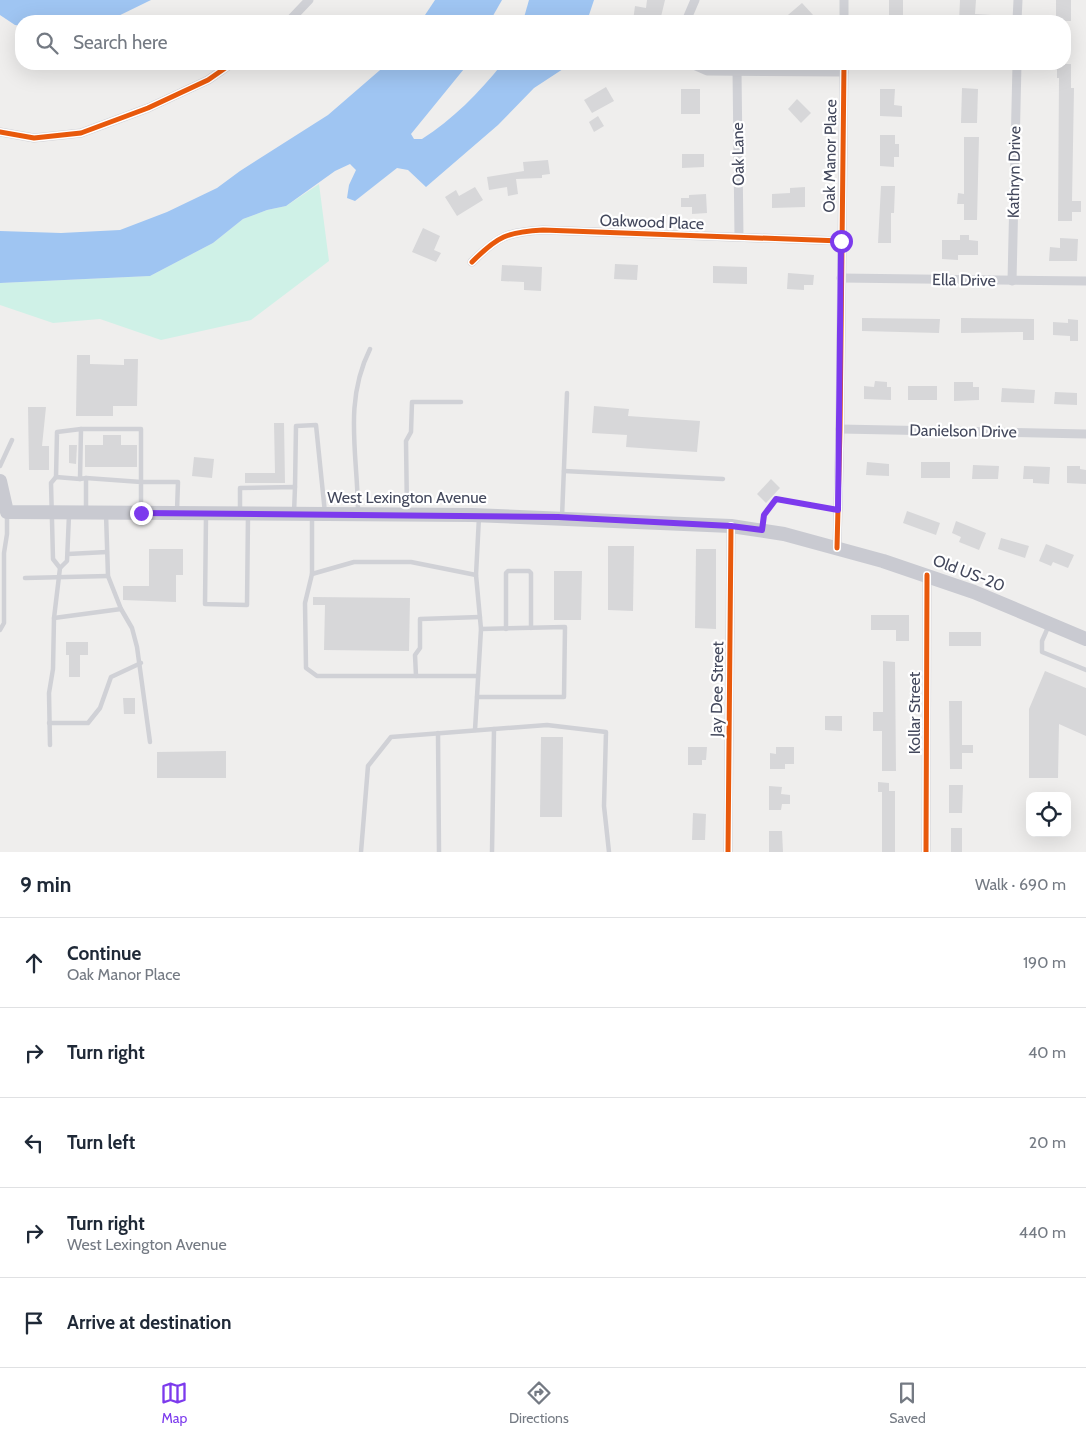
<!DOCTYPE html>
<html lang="en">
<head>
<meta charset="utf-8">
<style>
	:root { --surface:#fff; --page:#f6f6f7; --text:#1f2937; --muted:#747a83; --line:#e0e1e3; --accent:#7c3aed }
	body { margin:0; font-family:Cabin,sans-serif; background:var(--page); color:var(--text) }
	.controls { position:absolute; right:15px; bottom:15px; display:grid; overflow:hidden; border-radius:10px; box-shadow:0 5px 20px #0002 }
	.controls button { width:45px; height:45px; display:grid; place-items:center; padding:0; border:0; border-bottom:1px solid var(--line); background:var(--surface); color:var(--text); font:25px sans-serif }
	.stop { position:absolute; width:15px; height:15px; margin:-11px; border:4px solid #7c3aed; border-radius:50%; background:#fff }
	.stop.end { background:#7c3aed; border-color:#fff; box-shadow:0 1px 5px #0008 }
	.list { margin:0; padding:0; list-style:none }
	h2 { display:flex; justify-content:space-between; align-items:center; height:65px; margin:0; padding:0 20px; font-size:21px }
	h2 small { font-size:16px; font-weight:400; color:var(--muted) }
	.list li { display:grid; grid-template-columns:32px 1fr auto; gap:15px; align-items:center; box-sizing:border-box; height:90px; padding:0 20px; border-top:1px solid var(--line) }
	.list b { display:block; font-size:19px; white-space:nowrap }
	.list p { margin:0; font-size:16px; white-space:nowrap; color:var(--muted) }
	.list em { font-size:16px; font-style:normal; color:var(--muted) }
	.icon { flex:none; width:28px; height:28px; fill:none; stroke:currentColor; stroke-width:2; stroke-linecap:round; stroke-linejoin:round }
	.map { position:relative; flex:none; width:1086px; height:852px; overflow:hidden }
	.search { position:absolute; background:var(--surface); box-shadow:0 5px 20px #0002; left:15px; right:15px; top:15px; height:55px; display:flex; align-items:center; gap:12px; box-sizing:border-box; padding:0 18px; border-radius:20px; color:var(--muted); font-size:19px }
	.sheet { height:515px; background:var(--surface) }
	nav { display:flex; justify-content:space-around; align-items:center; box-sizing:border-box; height:70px; border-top:1px solid var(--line); background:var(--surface); font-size:14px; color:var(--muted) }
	nav a { display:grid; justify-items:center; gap:2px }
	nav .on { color:var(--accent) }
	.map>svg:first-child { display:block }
</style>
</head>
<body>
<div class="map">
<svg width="1086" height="852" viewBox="0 0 1086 852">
	<rect width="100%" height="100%" fill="#efeeed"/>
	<path fill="#cff1e7" d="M319,184L329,261L251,320L161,340L100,319L53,323L0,305V283L150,276L213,243L243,219L267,210L286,206Z"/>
	<g fill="#9fc5f2">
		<path d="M0,0H151L108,21H21V26L15,25L0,15Z"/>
		<path d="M435,0H502L490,21H421Z"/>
		<path d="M529,0H594L587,21H523Z"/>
		<path d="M387,64H468L411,134L414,139H422C452,120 480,92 502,64H565L563,69L534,88L498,125L426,187L408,170L397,168L355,201L347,198L349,185L356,170L350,164L335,171L286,206L267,210L243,219L213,243L150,276L0,283V231L61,233L120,230L167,212L217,188L240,171L328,115Z"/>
	</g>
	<g fill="#d7d7d9">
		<path d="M647,0H665L660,21H633L635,6L646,8Z"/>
		<path d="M889,0H903V21H895V16H889Z"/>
		<path d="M960,0H976L975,14L991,15V21H959Z"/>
		<rect x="1056" y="0" width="15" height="21"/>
		<path d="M802,3L814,16L808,21H781Z"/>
		<path d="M1057,64H1071V88H1074L1072,201H1081V212H1072V221H1058L1059,78H1057Z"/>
		<path d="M606,87L614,101L592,113L584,100Z"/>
		<path d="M962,88L978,89L977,123H961Z"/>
		<rect x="681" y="89" width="19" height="25"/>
		<path d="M880,89H895L894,105L902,106V117L880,116Z"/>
		<path d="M797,99L811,113L801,123L788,109Z"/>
		<path d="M598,116L604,126L594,132L589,122Z"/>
		<path d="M880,135H895V144H899V157H894V167L880,166Z"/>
		<path d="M964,137H979L977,220H964V204H957L958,193L964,194Z"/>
		<path d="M682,154H704V167L682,168Z"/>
		<path d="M548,160L550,174L542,175V178L516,179L518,194L508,196L507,187L489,190L487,177L524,171L523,162Z"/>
		<path d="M881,186H895L894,213H891V243H878Z"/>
		<path d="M475,187L483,200L457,216L445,197L456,190L459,196Z"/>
		<path d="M805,187V207L772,208V194L790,193V188Z"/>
		<path d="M706,194L707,213L692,214V207H681V198H689V195Z"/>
		<path d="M423,228L440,236L434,250L441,253L436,262L412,252Z"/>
		<path d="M960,235H969V240L978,241V255H958V260L942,259V240H960Z"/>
		<path d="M1060,238L1078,239L1077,261H1049L1050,247L1060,248Z"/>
		<path d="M615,264L638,265L637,280L614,279Z"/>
		<path d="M502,265L542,267L541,291L524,290V282L501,281Z"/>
		<path d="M713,266L747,267V284L713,283Z"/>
		<path d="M788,273L814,275L813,285H804V290L787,289Z"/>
		<path d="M862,318L940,319L939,333L862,331Z"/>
		<path d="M961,318L1034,319V340H1023V332L961,333Z"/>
		<path d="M1068,319L1078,320V341H1070V336L1053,335V322L1068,323Z"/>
		<path d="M77,355H90V364L124,365V359H138L137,406H113V416H76Z"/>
		<path d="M875,381L887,382V387H891V400L864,399V386L874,387Z"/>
		<path d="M954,382H973V387H979V400L954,401Z"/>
		<rect x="908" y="386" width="29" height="14"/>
		<path d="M1002,388L1035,390L1034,403L1001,402Z"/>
		<path d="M1055,392L1077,393V405L1054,404Z"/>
		<path d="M594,406L629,409L628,416L700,421L697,452L626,447L627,435L592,433Z"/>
		<path d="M28,407H46L42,446H49V470H29Z"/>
		<path d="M274,423H284L285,483H245V473H275Z"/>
		<path d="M103,435H121V445H137V467H85V445H103Z"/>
		<path d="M69,445H77L76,464L69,463Z"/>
		<path d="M194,457L214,459L212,478L192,476Z"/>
		<path d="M867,462L889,464V476L866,475Z"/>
		<rect x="921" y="462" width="29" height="16"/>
		<path d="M973,465L999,466L998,479H972Z"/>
		<path d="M1024,466L1050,467L1049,484L1033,483V479H1023Z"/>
		<path d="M1067,466H1080V469L1086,470V484L1067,483Z"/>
		<path d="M771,479L780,488L766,503L757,494Z"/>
		<path d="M907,511L940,523L936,535L903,523Z"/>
		<path d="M956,521L986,533L979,550L959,542L961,537L952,533Z"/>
		<path d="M1001,538L1029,546L1025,558L998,549Z"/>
		<path d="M1046,544L1074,555L1068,568L1053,562L1051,566L1039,561Z"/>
		<path d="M608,546H634L633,611L608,610Z"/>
		<path d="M149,549H183V575H176V602L123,600V586H149Z"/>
		<path d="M696,549H716V629L695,628Z"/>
		<path d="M554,571H582L581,620H554Z"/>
		<path d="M313,597L410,598L409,651L324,650L325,605H313Z"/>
		<path d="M871,615H909V641H896V630H871Z"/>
		<rect x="949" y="632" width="32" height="14"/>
		<path d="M66,642H88V655H80V677H69V655H66Z"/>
		<path d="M883,661L895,662L896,771H882V731H873V712H883Z"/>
		<path d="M1045,671L1086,688V736L1059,724L1058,778H1029V709Z"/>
		<path d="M123,698H135V714H124Z"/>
		<path d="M949,701H962V745H973V753H962V769H950Z"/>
		<path d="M825,716H842V731L825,730Z"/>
		<path d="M541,737H563L562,817H540Z"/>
		<path d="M688,747H707L706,760H702V765H688Z"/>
		<path d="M776,747H794V764H785V769H770V753L776,754Z"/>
		<path d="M226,751V778H157V752Z"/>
		<path d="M878,782L889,783V791H895V852H882V792H878Z"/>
		<path d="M949,785H963L962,813H949Z"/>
		<path d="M769,786L782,787L781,794L790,795V804H782L781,810H769Z"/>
		<path d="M693,813L706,814L705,840H692Z"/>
		<rect x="951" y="828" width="11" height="24"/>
		<path d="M769,831H782L783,852H769Z"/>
	</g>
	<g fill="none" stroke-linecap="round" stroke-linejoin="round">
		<g stroke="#d0d1d6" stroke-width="4.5">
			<path d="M0,466L12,440"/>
			<path d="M564,471L723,479"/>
			<path d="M56,477L57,432L81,429"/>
			<path d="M86,478L80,479L81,429H141V482H178L177,511"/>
			<path d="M295,487L296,426L316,425L325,513"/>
			<path d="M86,511V478L141,482V510"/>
			<path d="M240,512V488L295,487L294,513"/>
			<path d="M358,513C358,456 343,403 370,349"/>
			<path d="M407,513L406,441L411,432L412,402H461"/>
			<path d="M106,514L108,576L121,609L132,628L137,647L150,742"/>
			<path d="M312,515V574L354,562H411L476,575L479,517"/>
			<path d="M206,516L205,604L247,605L248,515"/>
			<path d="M562,517L567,393"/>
			<path d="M762,528L764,515L776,499L838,510"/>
			<path d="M68,554L107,552"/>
			<path d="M60,568L67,561L69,515"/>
			<path d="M312,574L305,603L306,668L317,676H478"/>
			<path d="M25,578L108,576"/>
			<path d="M54,618L121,609"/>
			<path d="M1049,625L1042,641V652L1086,670"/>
			<path d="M506,629V573L508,571H529L531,573V628"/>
			<path d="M0,630L4,623V553L7,534V514"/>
			<path d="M416,676L415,655L420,648V619L480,617"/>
			<path d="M477,697H564L565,627L481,629"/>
			<path d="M49,723H88L100,708L111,677L141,663"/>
			<path d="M494,729L547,725L606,732L604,806L609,852"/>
			<path d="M475,730L481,629L476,575"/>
			<path d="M438,733L439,852"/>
			<path d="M50,745L49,693L53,669L54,618L60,568L53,559L51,483L56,477L80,479"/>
			<path d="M361,852L368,766L391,737L494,729L492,852"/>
		</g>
		<g stroke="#d0d1d6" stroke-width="9">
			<path d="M289,21L309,0"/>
			<path d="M686,21L695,0"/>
			<path d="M844,21V0"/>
			<path d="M1017,21L1018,0"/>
			<path d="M691,64L707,71L844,72"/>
			<path d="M737,71L739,237"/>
			<path d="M0,132L34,138L81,133L148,108L208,80L231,64"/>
			<path d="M472,262C498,236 507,232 543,230L841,241"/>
			<path d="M841,278L1086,281"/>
			<path d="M1012,281L1017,64"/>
			<path d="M840,429L1086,434"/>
			<path d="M837,548L840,429L844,64"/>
			<path d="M728,852L731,526"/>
			<path d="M926,852L927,575"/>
		</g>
		<path stroke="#c9cad1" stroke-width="14" d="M0,481L7,512L472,515L731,526L784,534L883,561L974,592L1086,639"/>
		<g stroke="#fff" stroke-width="8">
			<g id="cycleway">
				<path d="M0,132L34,138L81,133L148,108L208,80L231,64"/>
				<path d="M472,262C498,236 507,232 543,230L841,241"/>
				<path d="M837,548L840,429L844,64"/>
				<path d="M728,852L731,526"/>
				<path d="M926,852L927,575"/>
			</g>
		</g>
		<use href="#cycleway" stroke="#e8590c" stroke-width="5"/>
	</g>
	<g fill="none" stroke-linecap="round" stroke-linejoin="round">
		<path stroke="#7c3aed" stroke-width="6" d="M141,513L558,517L731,526L762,530L764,515L776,499L838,510L841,241"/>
	</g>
	<g text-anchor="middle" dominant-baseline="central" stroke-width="4.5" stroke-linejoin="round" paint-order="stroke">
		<g font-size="16" fill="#43485c" stroke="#fff">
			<text transform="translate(738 154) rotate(-91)">Oak Lane</text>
			<text transform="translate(830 156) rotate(-89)">Oak Manor Place</text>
			<text transform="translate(1014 172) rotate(-89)">Kathryn Drive</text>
			<text transform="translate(652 222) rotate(2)">Oakwood Place</text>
			<text transform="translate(964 280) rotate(1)">Ella Drive</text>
			<text transform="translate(963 431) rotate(1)">Danielson Drive</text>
			<text x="407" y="497">West Lexington Avenue</text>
			<text transform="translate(969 573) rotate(21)">Old US-20</text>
			<text transform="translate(717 689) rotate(-89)">Jay Dee Street</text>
			<text transform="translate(914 713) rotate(-90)">Kollar Street</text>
		</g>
	</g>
</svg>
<div class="controls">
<button><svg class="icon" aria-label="locate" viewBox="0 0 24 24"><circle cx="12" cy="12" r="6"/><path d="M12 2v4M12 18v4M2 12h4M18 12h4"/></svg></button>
</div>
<div class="stop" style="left:841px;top:241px"></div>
<div class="stop end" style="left:141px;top:513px"></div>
<div class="search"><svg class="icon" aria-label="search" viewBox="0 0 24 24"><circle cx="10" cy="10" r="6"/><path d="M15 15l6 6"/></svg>Search here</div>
</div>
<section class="sheet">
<h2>9 min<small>Walk · 690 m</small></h2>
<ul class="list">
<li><svg class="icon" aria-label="ahead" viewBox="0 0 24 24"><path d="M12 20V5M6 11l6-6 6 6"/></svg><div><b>Continue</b><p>Oak Manor Place</p></div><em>190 m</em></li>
<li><svg class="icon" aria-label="right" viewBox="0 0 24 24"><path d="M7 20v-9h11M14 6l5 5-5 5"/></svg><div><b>Turn right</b></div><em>40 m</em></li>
<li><svg class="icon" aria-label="left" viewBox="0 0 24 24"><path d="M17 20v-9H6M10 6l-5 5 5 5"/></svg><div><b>Turn left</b></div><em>20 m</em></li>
<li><svg class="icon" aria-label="right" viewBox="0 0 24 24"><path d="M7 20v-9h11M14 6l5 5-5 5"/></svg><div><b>Turn right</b><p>West Lexington Avenue</p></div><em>440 m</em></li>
<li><svg class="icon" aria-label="arrive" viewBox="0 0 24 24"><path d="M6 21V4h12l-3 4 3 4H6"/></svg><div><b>Arrive at destination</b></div></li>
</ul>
</section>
<nav>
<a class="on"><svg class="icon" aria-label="map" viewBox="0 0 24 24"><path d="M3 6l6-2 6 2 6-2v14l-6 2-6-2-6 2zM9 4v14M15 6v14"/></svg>Map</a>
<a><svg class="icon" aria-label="directions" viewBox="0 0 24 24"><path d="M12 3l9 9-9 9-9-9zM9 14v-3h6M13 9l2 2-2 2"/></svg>Directions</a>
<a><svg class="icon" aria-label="saved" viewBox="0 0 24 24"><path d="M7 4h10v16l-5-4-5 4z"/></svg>Saved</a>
</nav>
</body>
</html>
